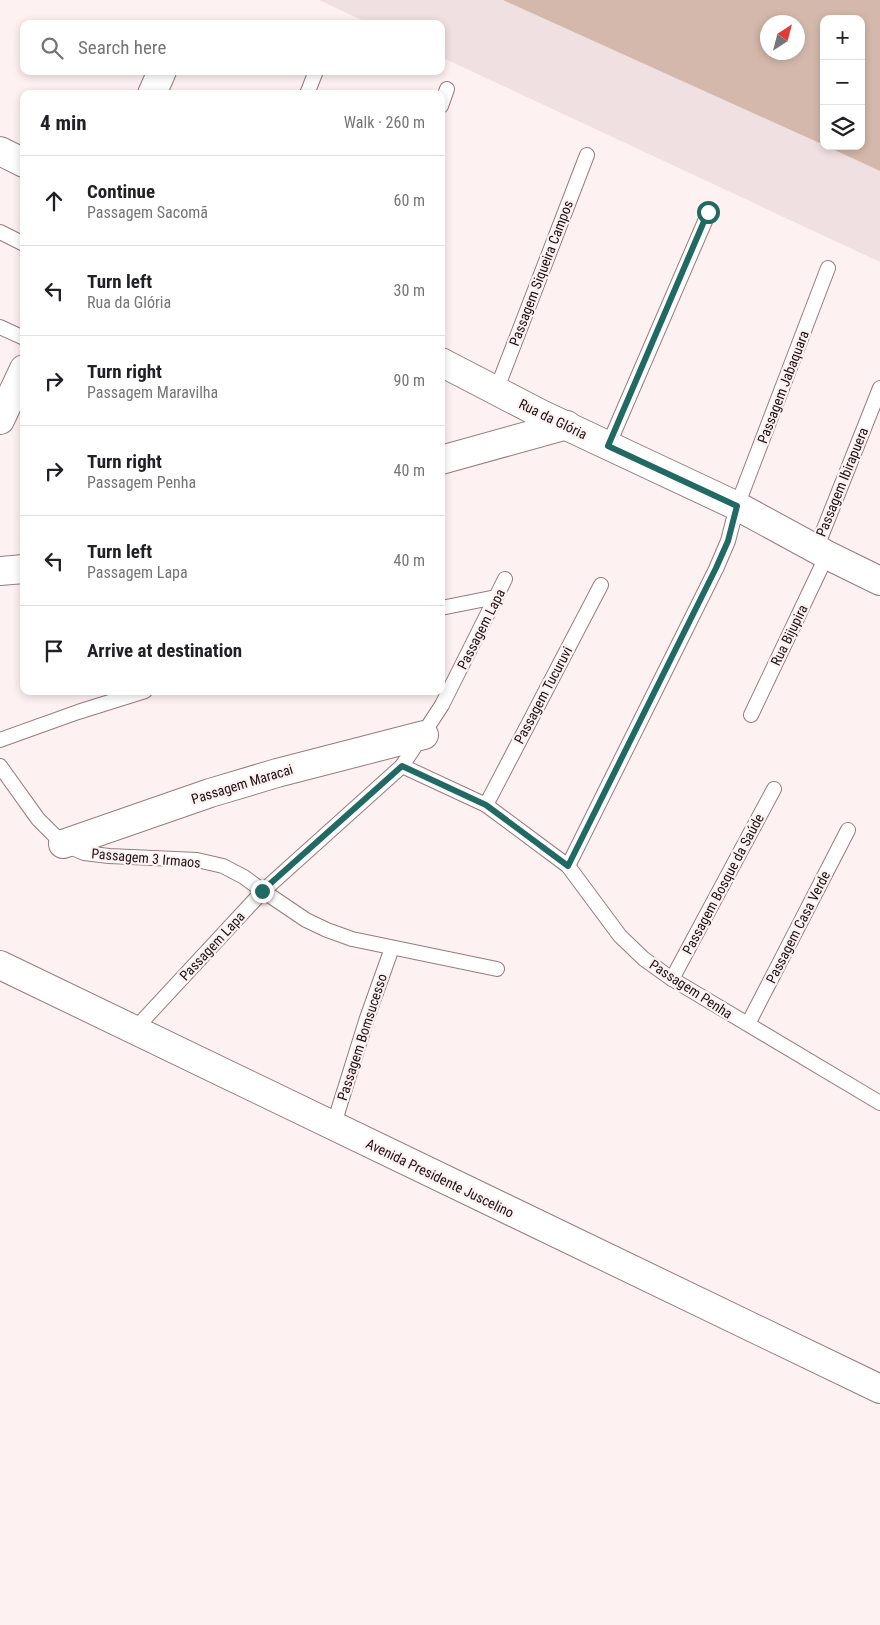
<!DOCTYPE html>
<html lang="en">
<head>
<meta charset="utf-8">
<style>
	:root { --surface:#fff; --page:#f2f2f2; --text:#202124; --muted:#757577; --line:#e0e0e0 }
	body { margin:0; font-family:"Roboto Condensed",sans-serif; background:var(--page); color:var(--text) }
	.controls { position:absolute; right:15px; top:15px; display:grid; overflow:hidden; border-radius:10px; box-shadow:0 2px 8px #0003 }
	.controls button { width:45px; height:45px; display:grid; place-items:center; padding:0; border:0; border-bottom:1px solid var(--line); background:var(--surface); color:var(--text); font:25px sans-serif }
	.compass { position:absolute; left:760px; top:15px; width:45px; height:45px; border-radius:50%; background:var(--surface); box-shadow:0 2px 8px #0003; rotate:36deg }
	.stop { position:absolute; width:15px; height:15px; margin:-11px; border:4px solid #206a63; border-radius:50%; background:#fff }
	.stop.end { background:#206a63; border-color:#fff; box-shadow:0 1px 5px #0008 }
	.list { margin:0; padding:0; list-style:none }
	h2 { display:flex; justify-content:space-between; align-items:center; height:65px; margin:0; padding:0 20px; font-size:21px }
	h2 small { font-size:16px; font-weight:400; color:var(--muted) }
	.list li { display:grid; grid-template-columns:32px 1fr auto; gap:15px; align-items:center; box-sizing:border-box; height:90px; padding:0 20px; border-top:1px solid var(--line) }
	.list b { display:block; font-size:19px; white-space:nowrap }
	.list p { margin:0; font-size:16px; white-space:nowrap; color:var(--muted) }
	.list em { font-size:16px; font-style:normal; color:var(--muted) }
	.icon { flex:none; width:28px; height:28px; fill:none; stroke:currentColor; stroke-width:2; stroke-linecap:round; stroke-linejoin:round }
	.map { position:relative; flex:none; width:880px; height:1625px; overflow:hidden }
	.search { position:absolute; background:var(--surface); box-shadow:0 2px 8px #0003; left:20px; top:20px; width:425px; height:55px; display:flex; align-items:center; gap:12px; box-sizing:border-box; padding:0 18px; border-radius:10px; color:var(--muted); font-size:19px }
	.panel { position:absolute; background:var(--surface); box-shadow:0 2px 8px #0003; left:20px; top:90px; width:425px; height:605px; border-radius:10px }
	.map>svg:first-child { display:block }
</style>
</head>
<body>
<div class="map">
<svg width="880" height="1625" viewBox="0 0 880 1625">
	<rect width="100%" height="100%" fill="#fef1f2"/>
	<path fill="#f1e0e1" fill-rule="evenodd" d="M319,0H880V262L441,57V24H370ZM824,19H861V146H824ZM768,22H798V52H768Z"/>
	<path fill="#d4b8ab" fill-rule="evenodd" d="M503,0H880V171L826,146H861V19H824V145ZM768,22H798V52H768Z"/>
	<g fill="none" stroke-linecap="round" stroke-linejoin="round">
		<g stroke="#997b7e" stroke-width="16">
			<g id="service">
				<path d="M307,94L316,71"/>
				<path d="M441,106L447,89"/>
				<path d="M0,232L24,244"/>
				<path d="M0,327L24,338"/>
				<path d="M496,391L587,155"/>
				<path d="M608,446L709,212"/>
				<path d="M816,549L880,388"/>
				<path d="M441,608L496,597"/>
				<path d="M751,715L827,555"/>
				<path d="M0,740L78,712L145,691"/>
				<path d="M0,766L38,819L63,844L84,853L109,856L197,860L223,866L244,877L263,891L306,920L327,930L352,939L497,969"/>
				<path d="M402,766L486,805L568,866L620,936L644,959L672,979L880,1103"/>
				<path d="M486,805L601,585"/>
				<path d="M568,866L716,569L728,541L737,506L828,268"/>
				<path d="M672,979L774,789"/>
				<path d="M748,1024L848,830"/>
				<path d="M134,1030L263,891L402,766L442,705L505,579"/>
				<path d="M333,1127L367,1018L392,948"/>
			</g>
		</g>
		<g stroke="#997b7e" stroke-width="30">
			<g id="minor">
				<path d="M152,94L162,71"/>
				<path d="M0,151L24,163"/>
				<path d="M441,362L541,414L737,506L827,555L880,581"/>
				<path d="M0,420L24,369"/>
				<path d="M441,460L567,425"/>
				<path d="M0,571L24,569"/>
				<path d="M63,844L210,793L277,773L424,735"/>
			</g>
		</g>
		<g stroke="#997b7e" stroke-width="30">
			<path id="tertiary" d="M0,965L880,1389"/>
		</g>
		<use href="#service" stroke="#fff" stroke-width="14"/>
		<use href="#minor" stroke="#fff" stroke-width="28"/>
		<use href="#tertiary" stroke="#fff" stroke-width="28"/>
	</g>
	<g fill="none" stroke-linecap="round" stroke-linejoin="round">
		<path stroke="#206a63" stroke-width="6" d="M262,891L402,766L486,805L568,866L716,568L728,541L737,506L608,446L708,212"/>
	</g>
	<g text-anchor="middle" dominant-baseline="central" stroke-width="4.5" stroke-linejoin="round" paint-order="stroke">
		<g font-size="14" fill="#1d1213" stroke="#fef1f2">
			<text transform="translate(541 273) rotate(-69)">Passagem Siqueira Campos</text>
			<text transform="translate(783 387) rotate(-69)">Passagem Jabaquara</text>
			<text transform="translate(553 419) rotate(26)">Rua da Glória</text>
			<text transform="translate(842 482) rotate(-68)">Passagem Ibirapuera</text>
			<text transform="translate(481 629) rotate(-63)">Passagem Lapa</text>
			<text transform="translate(789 635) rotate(-64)">Rua Bijupira</text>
			<text transform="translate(543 695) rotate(-62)">Passagem Tucuruvi</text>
			<text transform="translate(242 784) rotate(-17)">Passagem Maracai</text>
			<text transform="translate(146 858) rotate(5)">Passagem 3 Irmaos</text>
			<text transform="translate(723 884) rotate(-62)">Passagem Bosque da Saúde</text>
			<text transform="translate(798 927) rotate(-63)">Passagem Casa Verde</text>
			<text transform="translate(212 946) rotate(-47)">Passagem Lapa</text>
			<text transform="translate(691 989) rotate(33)">Passagem Penha</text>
			<text transform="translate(362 1037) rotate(-72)">Passagem Bomsucesso</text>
			<text transform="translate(440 1178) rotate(26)">Avenida Presidente Juscelino</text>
		</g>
	</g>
</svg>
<div class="controls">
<button>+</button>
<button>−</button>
<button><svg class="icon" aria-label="layers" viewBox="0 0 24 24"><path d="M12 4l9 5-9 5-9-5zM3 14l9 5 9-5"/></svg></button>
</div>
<svg class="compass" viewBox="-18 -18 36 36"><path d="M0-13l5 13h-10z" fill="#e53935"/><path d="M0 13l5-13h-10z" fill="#757577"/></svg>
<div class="stop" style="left:708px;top:212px"></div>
<div class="stop end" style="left:262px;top:891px"></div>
<div class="search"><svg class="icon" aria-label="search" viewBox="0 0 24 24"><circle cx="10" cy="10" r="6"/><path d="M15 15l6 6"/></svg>Search here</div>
<section class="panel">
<h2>4 min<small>Walk · 260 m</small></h2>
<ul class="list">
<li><svg class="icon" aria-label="ahead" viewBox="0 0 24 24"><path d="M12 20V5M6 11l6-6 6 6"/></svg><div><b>Continue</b><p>Passagem Sacomã</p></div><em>60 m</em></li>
<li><svg class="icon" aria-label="left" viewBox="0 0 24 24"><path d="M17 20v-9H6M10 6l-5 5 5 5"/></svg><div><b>Turn left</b><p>Rua da Glória</p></div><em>30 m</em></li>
<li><svg class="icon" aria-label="right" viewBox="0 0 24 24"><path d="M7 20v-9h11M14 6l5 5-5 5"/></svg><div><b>Turn right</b><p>Passagem Maravilha</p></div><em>90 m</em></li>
<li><svg class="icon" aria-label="right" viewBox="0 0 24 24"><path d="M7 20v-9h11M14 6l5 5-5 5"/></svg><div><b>Turn right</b><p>Passagem Penha</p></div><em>40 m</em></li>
<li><svg class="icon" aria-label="left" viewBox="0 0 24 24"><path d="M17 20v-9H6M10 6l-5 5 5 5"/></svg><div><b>Turn left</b><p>Passagem Lapa</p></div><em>40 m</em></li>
<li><svg class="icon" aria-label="arrive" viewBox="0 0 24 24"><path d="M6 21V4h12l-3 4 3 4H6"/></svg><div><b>Arrive at destination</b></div></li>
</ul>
</section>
</div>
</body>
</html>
